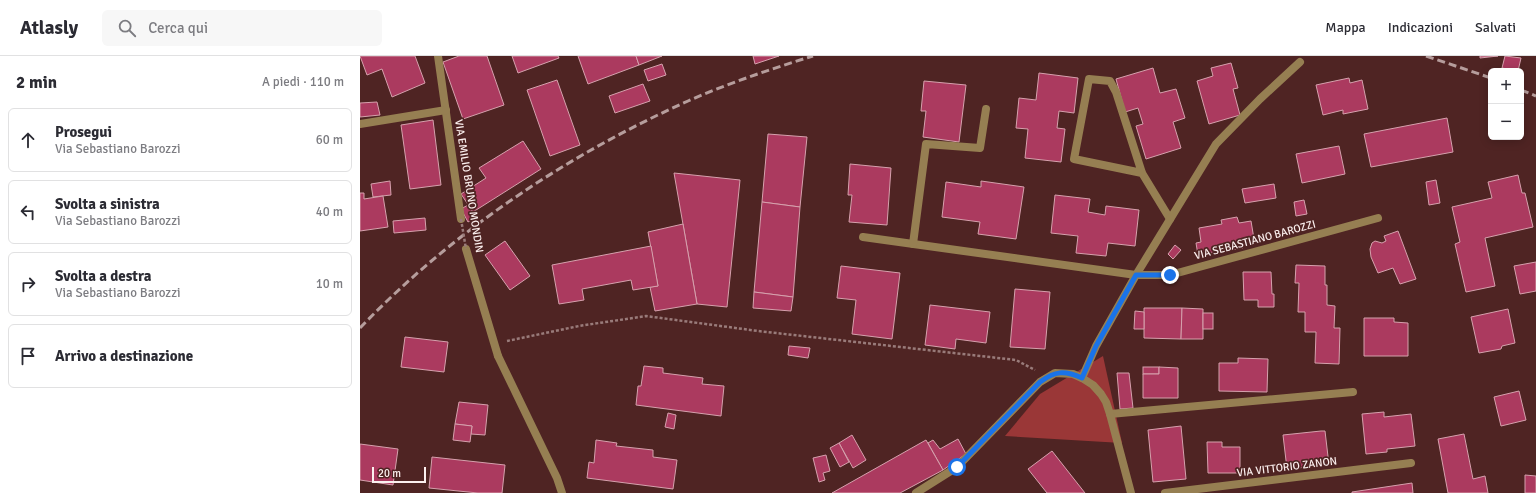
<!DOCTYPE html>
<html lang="it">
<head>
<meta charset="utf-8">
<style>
	:root { --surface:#fff; --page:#f7f7f7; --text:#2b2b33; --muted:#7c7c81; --line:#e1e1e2 }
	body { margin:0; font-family:Signika,sans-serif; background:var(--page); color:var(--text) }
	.controls { position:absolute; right:12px; top:12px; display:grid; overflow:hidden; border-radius:6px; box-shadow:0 2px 10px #0003 }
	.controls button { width:36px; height:36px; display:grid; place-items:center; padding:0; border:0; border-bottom:1px solid var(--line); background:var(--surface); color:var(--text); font:20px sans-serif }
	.scale { position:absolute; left:12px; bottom:10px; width:54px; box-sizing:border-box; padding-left:4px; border:2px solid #fcf0ef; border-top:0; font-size:11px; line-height:14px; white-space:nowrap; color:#fcf0ef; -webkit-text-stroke:3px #4f2423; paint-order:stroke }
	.stop { position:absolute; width:12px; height:12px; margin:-9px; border:3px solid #1a73e8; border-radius:50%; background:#fff }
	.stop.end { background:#1a73e8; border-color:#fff; box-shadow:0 1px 4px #0008 }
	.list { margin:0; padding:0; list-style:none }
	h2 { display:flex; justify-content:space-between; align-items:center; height:52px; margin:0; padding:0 16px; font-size:17px }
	h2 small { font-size:13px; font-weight:400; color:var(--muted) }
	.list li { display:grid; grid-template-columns:26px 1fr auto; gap:12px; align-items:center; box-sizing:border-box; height:64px; margin:0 8px 8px; padding:0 8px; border:1px solid var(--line); border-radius:6px }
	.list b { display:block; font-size:15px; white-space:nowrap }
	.list p { margin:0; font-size:13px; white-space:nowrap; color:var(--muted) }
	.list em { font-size:13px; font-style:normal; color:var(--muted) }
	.icon { flex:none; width:22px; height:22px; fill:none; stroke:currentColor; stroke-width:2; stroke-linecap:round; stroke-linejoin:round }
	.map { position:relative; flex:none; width:1176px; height:437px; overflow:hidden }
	header { display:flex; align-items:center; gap:24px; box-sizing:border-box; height:56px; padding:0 20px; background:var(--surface); border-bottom:1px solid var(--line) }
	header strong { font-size:19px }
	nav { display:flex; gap:22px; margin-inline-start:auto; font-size:14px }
	.search { width:280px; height:36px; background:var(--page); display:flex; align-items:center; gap:10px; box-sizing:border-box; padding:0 14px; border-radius:6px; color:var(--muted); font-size:15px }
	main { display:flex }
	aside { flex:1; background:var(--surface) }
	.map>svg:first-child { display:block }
</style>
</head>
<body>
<header>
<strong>Atlasly</strong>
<div class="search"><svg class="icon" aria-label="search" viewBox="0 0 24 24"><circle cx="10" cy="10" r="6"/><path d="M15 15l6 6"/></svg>Cerca qui</div>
<nav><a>Mappa</a><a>Indicazioni</a><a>Salvati</a></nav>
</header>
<main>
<aside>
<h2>2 min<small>A piedi · 110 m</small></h2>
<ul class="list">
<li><svg class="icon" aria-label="ahead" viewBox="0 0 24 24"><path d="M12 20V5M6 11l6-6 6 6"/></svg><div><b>Prosegui</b><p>Via Sebastiano Barozzi</p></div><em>60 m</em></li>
<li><svg class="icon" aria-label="left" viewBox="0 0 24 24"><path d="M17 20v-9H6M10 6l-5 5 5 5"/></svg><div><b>Svolta a sinistra</b><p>Via Sebastiano Barozzi</p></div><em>40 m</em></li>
<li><svg class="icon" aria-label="right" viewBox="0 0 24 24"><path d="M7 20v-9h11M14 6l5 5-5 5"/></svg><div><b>Svolta a destra</b><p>Via Sebastiano Barozzi</p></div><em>10 m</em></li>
<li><svg class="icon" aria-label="arrive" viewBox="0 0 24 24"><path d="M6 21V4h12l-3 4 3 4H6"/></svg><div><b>Arrivo a destinazione</b></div></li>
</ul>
</aside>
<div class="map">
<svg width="1176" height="437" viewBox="0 0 1176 437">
	<rect width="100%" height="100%" fill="#4f2423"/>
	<path fill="#9a3737" d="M743,300L762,387L645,380L680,338Z"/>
	<g fill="#ab3a5f" stroke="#d6a1ad">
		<path d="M0,0H55L65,27L32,41L22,13L7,19Z"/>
		<path d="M99,0H127L144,49L103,63L83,6Z"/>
		<path d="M152,0H198L199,2L158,17Z"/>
		<path d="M218,0H276L279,9L228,28Z"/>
		<path d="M276,0H302L279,9Z"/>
		<path d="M393,0H419L395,8Z"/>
		<path d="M1120,0H1138L1120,2Z"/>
		<path d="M1145,0L1161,2L1158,15L1142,12Z"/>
		<path d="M871,7L878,32L873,33L880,59L849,68L837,25L853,20L851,12Z"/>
		<path d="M302,8L306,19L288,25L284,14Z"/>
		<path d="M793,12L800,37L816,33L825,62L813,66L821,92L786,103L776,70L783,68L778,52L765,56L756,23Z"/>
		<path d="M679,17L718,22L714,57L699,55L697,72L705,73L701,106L665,102L668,73L656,72L659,42L676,44Z"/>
		<path d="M989,22L990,27L1002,24L1008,53L983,58V54L963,59L956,29Z"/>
		<path d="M197,24L220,89L190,100L167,34Z"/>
		<path d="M564,25L606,29L599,86L563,81L566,55H561Z"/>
		<path d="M283,28L290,45L255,57L249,40Z"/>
		<path d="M17,46L20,59L0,61V47Z"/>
		<path d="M1087,62L1093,96L1011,111L1004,78Z"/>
		<path d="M73,64L81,129L50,133L41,69Z"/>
		<path d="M408,78L447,81L440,151L402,146Z"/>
		<path d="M163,85L181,113L113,156L101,138L126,122L119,112Z"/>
		<path d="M979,90L985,118L942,127L936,98Z"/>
		<path d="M490,108L531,112L527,169L489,166L492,139H488Z"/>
		<path d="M314,117L380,124L367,251L337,248Z"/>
		<path d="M1158,119L1162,137H1165L1173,171L1125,182L1135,230L1106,236L1095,188L1100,186L1092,151L1132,142L1128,126Z"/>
		<path d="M1076,124L1080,147L1069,149L1066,126Z"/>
		<path d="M30,125L31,139L13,141L11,128Z"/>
		<path d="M621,125L664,131L656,183L618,178L620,166L582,161L586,126L621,131Z"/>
		<path d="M914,128L916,142L885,147L882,133Z"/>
		<path d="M0,137H4V143L23,140L28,171L0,175Z"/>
		<path d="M695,139L730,143L728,156L745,159L746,150L779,154L775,190L748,187L746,200L716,197L718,180L691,177Z"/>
		<path d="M944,144L947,158L936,160L934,146Z"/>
		<path d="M402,146L440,151L433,241L394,236Z"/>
		<path d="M108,149L116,161L108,166L101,153Z"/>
		<path d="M877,161L879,167L891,165L894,183L882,186L883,192L838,199L836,187L841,186L839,172L862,168L861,164Z"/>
		<path d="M65,162L66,174L34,177L33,165Z"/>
		<path d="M323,168L337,248L295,255L290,231L298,230L288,176Z"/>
		<path d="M1038,175L1056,223L1040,228L1033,212L1018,217L1011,201L1010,193L1012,187L1015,185L1022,187L1026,185L1024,180Z"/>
		<path d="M145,185L170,220L150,234L125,199Z"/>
		<path d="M815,189L821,194L813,203L808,198Z"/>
		<path d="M291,190L298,230L273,234L271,224L222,233L224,244L199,248L192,209Z"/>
		<path d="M1176,206V235L1160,238L1154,210Z"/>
		<path d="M936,209L965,210V229H967V249L975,250L974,272H980L979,308L955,307L956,276H945V256H938L939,227H935Z"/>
		<path d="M481,210L540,217L532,283L492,278L496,244L477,242Z"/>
		<path d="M883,216H911L912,238H914V251H898V244H884Z"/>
		<path d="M655,233L690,236L685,293L650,291Z"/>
		<path d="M394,236L433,241L431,255L393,252Z"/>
		<path d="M570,249L630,256L626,287L596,283L595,293L565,289Z"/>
		<path d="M784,252H822L821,283L784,282Z"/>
		<path d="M822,252L843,253V283H821Z"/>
		<path d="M1148,253L1155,287L1142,290L1141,293L1119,297L1111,261Z"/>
		<path d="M775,255L784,256V273H774Z"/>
		<rect x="843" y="257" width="10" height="16"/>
		<path d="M1004,262H1034V266L1048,267V300H1004Z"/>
		<path d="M45,281L88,286L84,316L41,311Z"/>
		<path d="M429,290L450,292L448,302L428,299Z"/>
		<path d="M878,302L908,303L907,336L859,335V307H878Z"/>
		<path d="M284,310L303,312V317L343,322L342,328L364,330L361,360L276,349L278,330H281Z"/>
		<rect x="783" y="311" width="16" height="7"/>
		<path d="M799,311L818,312V342H783V318H799Z"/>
		<path d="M757,317H769L773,352L760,353Z"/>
		<path d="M1159,335L1166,364L1141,370L1134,341Z"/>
		<path d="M99,346L128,349L125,379L111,378L112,370L95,368Z"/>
		<path d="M1024,356V361L1051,358L1055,390L1027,393V396L1006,398L1002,358Z"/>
		<path d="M308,357L316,359L314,373L305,371Z"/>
		<path d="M95,368L112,370L110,386L93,384Z"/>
		<path d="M821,370L826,423L793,426L788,374Z"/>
		<path d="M961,375H965L969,409L927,413L923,379Z"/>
		<path d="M1104,378L1113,423L1125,420L1128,437H1088L1078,383Z"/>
		<path d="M492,379L506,404L493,412L479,387Z"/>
		<path d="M598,383L606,398L583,414L568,387L573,384L580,393Z"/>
		<path d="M236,384L257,387L256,390L293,394V401L317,404L313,433L227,422L229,406L234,407Z"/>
		<path d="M566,384L583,414L540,437H472Z"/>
		<path d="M847,386H862V391H880V417H848Z"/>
		<path d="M479,387L489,406L480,411L470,392Z"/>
		<path d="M0,388L38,393L33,429L0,424Z"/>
		<path d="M692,395L725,437H687L668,413Z"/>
		<path d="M466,399L470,415L463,417L465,424L459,426L453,402Z"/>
		<path d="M72,401L145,409L142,437H118L69,432Z"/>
		<path d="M1165,419L1176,420V437H1165Z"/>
		<path d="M1052,427L1053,437H992V436Z"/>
	</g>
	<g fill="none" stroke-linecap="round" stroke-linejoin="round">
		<path stroke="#997b7a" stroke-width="2.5" stroke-dasharray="3 2" stroke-linecap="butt" d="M147,285L219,270L286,260L398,275L656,304L675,314"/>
		<path stroke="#967f52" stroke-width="8" d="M106,193L138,300"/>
		<g stroke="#967f52" stroke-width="8">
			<path d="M78,0L101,163"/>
			<path d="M0,68L86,54"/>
			<path d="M782,117L714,103L729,23L750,25L756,36L782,117L810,163"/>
			<path d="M503,181L776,219H810L1018,162"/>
			<path d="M553,188L566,88L620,92L626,53"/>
			<path d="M138,300L197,422L202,437"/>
			<path d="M722,322L736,290L776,219L856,88L900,43L940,6"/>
			<path d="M750,358L993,336"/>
			<path d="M556,437L597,411L680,326L695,317L713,318L722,322L733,329L741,338L746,346L750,358L771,437"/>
			<path d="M805,437L1051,407"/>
		</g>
		<g stroke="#b69d9c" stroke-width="3" stroke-dasharray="8 4" stroke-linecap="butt">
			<path d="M1066,0L1131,22"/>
			<path d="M1161,34L1176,40"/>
			<path d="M0,272C92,176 207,99 328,45C369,27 411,13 453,0"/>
		</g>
		<path stroke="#997b7a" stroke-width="2.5" stroke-dasharray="3 2" stroke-linecap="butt" d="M101,163L106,193"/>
	</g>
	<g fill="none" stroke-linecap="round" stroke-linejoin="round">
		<path stroke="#1a73e8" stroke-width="5" d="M597,411L680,326C695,315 704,314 722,322L736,290L776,219H810"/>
	</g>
	<g text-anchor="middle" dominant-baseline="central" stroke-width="3.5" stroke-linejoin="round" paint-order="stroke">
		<g font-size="11" fill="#fcf0ef" stroke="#4f2423">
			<text transform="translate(109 130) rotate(81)">VIA EMILIO BRUNO MONDIN</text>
			<text transform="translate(895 184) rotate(-15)">VIA SEBASTIANO BAROZZI</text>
			<text transform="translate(927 411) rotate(-7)">VIA VITTORIO ZANON</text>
		</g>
	</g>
</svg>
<div class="controls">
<button>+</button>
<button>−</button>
</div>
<div class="scale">20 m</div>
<div class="stop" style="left:597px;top:411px"></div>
<div class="stop end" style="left:810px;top:219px"></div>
</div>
</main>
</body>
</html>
